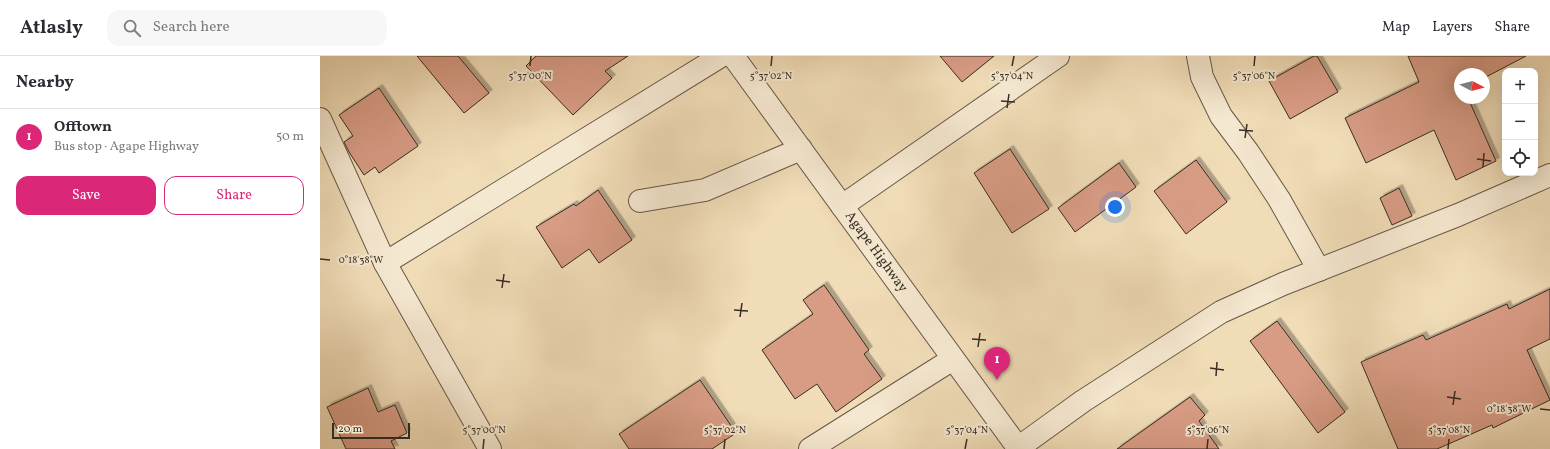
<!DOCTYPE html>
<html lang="en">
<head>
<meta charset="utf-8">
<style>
	:root { --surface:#fff; --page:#f7f7f7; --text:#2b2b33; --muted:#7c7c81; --line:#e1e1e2; --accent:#db2777 }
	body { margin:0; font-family:Vollkorn,serif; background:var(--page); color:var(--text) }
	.controls { position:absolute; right:12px; top:12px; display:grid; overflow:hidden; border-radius:8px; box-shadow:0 4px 16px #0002 }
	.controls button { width:36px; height:36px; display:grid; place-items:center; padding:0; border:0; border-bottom:1px solid var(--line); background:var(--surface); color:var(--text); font:20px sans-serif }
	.compass { position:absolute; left:1134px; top:12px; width:36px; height:36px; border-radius:50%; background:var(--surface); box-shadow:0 4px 16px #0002; rotate:97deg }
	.scale { position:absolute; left:12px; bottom:10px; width:78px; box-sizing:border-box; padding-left:4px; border:2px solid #382d23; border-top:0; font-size:11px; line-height:14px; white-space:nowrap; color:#382d23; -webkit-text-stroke:3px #f5e8d0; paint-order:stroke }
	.you { position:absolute; left:795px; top:151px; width:14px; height:14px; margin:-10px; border:3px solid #fff; border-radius:50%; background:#1a73e8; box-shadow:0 0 0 6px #1a73e833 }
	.badge { display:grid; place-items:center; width:26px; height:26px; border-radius:50%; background:var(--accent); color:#fff; font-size:13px; font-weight:700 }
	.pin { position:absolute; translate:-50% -33px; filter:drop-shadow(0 1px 2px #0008) }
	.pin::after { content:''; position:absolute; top:21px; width:14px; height:12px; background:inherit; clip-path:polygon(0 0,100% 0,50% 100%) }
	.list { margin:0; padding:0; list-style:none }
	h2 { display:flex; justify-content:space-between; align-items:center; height:52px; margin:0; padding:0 16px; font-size:17px }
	h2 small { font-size:13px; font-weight:400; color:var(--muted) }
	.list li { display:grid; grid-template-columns:26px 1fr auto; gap:12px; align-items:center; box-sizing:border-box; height:56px; padding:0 16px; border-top:1px solid var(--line) }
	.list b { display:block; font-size:15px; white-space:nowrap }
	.list p { margin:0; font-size:13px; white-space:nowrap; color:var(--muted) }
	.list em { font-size:13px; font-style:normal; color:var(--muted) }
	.actions { display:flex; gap:8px; padding:12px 16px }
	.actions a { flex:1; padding:9px 0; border:1px solid var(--accent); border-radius:12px; text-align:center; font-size:14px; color:var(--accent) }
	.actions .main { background:var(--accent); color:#fff }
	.icon { flex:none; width:22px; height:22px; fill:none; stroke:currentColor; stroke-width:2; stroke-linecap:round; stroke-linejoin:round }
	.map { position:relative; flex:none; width:1230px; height:393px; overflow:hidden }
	header { display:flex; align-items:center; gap:24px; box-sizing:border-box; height:56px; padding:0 20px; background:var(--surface); border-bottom:1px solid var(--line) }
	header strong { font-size:19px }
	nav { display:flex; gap:22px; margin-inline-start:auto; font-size:14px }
	.search { width:280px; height:36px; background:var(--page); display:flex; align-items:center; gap:10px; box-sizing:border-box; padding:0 14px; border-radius:12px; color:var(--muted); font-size:15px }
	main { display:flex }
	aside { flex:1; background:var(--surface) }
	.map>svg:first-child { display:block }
</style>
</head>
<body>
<header>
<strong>Atlasly</strong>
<div class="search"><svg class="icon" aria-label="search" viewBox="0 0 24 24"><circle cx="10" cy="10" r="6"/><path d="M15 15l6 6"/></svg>Search here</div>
<nav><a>Map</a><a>Layers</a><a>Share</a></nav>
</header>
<main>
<aside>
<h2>Nearby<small></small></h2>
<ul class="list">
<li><span class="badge">1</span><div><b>Offtown</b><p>Bus stop · Agape Highway</p></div><em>50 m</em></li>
</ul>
<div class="actions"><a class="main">Save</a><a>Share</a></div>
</aside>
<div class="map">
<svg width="1230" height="393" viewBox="0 0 1230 393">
	<defs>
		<filter id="shadow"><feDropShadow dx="3.5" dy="-3.5" stdDeviation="0" flood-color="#0004"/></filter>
	</defs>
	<rect width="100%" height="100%" fill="#f0dcb7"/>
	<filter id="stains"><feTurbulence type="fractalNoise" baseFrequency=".005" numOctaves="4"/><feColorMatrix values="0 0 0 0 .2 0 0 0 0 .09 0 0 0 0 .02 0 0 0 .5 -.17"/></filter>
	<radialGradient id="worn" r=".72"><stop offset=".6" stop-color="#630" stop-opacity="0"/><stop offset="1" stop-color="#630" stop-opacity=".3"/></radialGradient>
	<g fill="#d89c85" stroke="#382d23" filter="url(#shadow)">
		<path d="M97,0H138L169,37L144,57Z"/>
		<path d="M216,0H308L285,15L292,22L253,59L206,10Z"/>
		<path d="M620,0H674L642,26Z"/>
		<path d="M994,0H997L1018,36L970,63L949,25Z"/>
		<path d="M1088,0H1206L1164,22V18H1140V42H1148L1176,105L1136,124L1114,74L1046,107L1025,62L1099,26Z"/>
		<path d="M59,32L98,90L59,117L55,111L44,119L29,96L24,86L33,80L19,59Z"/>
		<path d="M690,93L729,153L692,177L654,117Z"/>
		<path d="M876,104L907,146L866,178L834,135Z"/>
		<path d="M799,107L816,131L755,176L738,152Z"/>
		<path d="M1079,132L1092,160L1072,169L1060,142Z"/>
		<path d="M278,134L312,184L279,207L269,193L242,212L216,171L254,148L256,150Z"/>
		<path d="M504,229L549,294L544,298L562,323L516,356L497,328L475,343L442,294L493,258L483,244Z"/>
		<path d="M1230,233V283L1207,294L1230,344L1173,372L1172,369L1117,393H1078L1041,306L1103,279L1106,284L1187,248L1189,253Z"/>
		<path d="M957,265L1025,356L998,377L930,285Z"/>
		<path d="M380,324L416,377L392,393H309L299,378Z"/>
		<path d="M48,332L58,356L75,349L87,377L71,385L75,393H26L7,351Z"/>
		<path d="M870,341L885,359L879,365L899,393H797Z"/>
	</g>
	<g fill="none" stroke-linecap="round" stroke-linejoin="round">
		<g stroke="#665948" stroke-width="24">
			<g id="minor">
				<path d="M413,0L699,393"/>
				<path d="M878,0L882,21L901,60L928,96L959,143L999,214"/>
				<path d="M0,63L65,207L170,393"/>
				<path d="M320,145L385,134L481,93"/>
				<path d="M522,150L738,0"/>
				<path d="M65,207L401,0"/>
				<path d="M698,392L763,345L901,256L963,228L1138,159L1230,119"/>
				<path d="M490,393L633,303"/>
			</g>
		</g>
		<use href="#minor" stroke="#f5e8d0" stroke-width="22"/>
	</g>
	<path fill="none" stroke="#382d23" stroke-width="1.5" d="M210,10L211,0M451,10L452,0M692,10L694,0M934,10L935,0M681,45L695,46M687,52L689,38M919,74L933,75M925,82L927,68M1157,103L1171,105M1163,111L1164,97M0,203L10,204M176,224L190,226M182,232L184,218M414,254L428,255M420,261L422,247M652,283L666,284M658,291L660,277M890,312L904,314M896,320L897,306M1127,341L1141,343M1133,349L1135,335M1220,353L1230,354M163,393L164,383M404,393L405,383M645,393L647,383M887,393L888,383M1128,393L1129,383"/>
	<g text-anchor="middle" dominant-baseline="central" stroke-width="4" stroke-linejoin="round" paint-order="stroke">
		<g font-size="14" fill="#382d23" stroke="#f5e8d0">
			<text transform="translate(556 196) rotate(54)">Agape Highway</text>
		</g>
	</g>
	<g font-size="10" text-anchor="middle" fill="#382d23" stroke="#f5e8d0" stroke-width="4" stroke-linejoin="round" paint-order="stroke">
		<text x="210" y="23">5°37'00"N</text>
		<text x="451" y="23">5°37'02"N</text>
		<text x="692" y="23">5°37'04"N</text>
		<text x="934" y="23">5°37'06"N</text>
		<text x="41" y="207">0°18'38"W</text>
		<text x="1189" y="356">0°18'38"W</text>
		<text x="164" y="377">5°37'00"N</text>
		<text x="405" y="377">5°37'02"N</text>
		<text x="647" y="377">5°37'04"N</text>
		<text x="888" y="377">5°37'06"N</text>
		<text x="1129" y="377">5°37'08"N</text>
	</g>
	<rect width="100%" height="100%" filter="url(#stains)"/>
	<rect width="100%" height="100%" fill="url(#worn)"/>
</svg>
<div class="controls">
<button>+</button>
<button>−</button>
<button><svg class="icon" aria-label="locate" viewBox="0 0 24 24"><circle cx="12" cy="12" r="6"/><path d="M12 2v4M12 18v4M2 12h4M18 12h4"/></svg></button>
</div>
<svg class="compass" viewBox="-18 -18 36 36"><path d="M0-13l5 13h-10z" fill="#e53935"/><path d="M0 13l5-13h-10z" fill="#7c7c81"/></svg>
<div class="scale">20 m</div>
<div class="you"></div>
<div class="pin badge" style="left:677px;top:324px">1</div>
</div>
</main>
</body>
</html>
